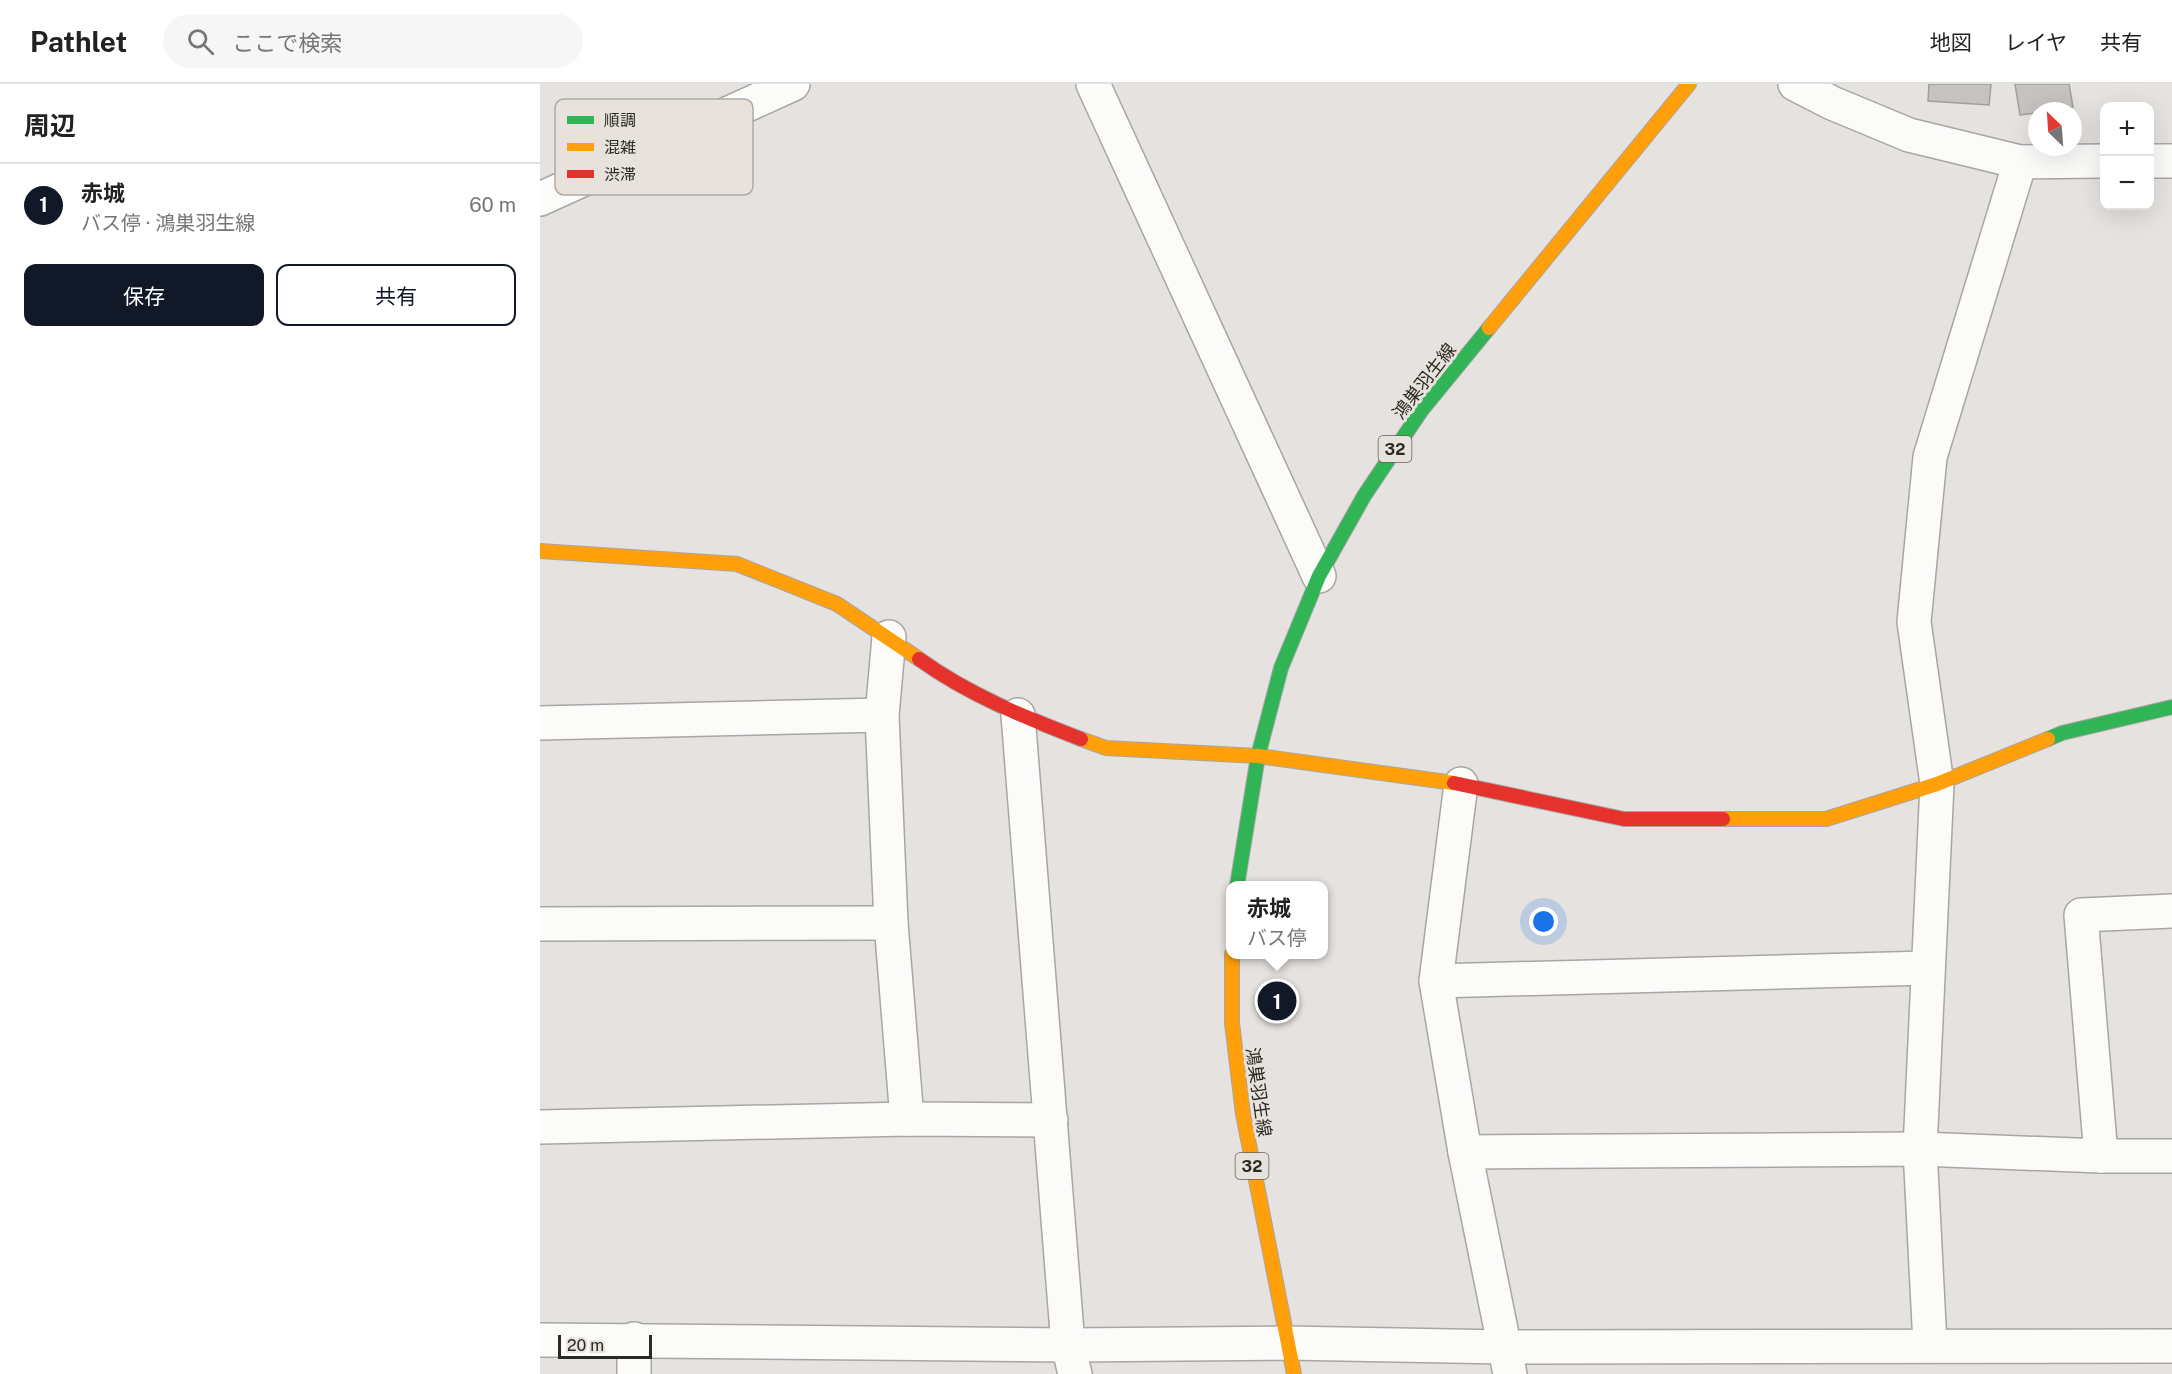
<!DOCTYPE html>
<html lang="ja">
<head>
<meta charset="utf-8">
<style>
	:root { --surface:#fff; --page:#f6f6f6; --text:#222; --muted:#767676; --line:#e0e0e0; --accent:#111827 }
	body { margin:0; font-family:"Public Sans","Noto Sans JP",sans-serif; background:var(--page); color:var(--text) }
	.controls { position:absolute; right:18px; top:18px; display:grid; overflow:hidden; border-radius:12px; box-shadow:0 6px 24px #0002 }
	.controls button { width:54px; height:54px; display:grid; place-items:center; padding:0; border:0; border-bottom:2px solid var(--line); background:var(--surface); color:var(--text); font:30px sans-serif }
	.compass { position:absolute; left:1488px; top:18px; width:54px; height:54px; border-radius:50%; background:var(--surface); box-shadow:0 6px 24px #0002; rotate:335deg }
	.scale { position:absolute; left:18px; bottom:15px; width:94px; box-sizing:border-box; padding-left:6px; border:3px solid #2b2926; border-top:0; font-size:16px; line-height:21px; white-space:nowrap; color:#2b2926; -webkit-text-stroke:4px #e8e2dc; paint-order:stroke }
	.you { position:absolute; left:1004px; top:838px; width:21px; height:21px; margin:-15px; border:4px solid #fff; border-radius:50%; background:#1a73e8; box-shadow:0 0 0 9px #1a73e833 }
	.badge { display:grid; place-items:center; width:39px; height:39px; border-radius:50%; background:var(--accent); color:#fff; font-size:20px; font-weight:700 }
	.pin { position:absolute; translate:-50% -50%; border:3px solid #fff; box-shadow:0 2px 6px #0006 }
	.popup { position:absolute; left:686px; top:797px; width:102px; height:78px; box-sizing:border-box; display:grid; place-content:center; border-radius:12px; background:var(--surface); filter:drop-shadow(0 2px 4px #0005); font-size:20px; white-space:nowrap; color:var(--muted) }
	.popup b { font-size:22px; color:var(--text) }
	.popup::after { content:''; position:absolute; left:50%; top:100%; margin-left:-12px; border:12px solid transparent; border-top-color:var(--surface) }
	.list { margin:0; padding:0; list-style:none }
	h2 { display:flex; justify-content:space-between; align-items:center; height:78px; margin:0; padding:0 24px; font-size:26px }
	h2 small { font-size:20px; font-weight:400; color:var(--muted) }
	.list li { display:grid; grid-template-columns:39px 1fr auto; gap:18px; align-items:center; box-sizing:border-box; height:84px; padding:0 24px; border-top:2px solid var(--line) }
	.list b { display:block; font-size:22px; white-space:nowrap }
	.list p { margin:0; font-size:20px; white-space:nowrap; color:var(--muted) }
	.list em { font-size:20px; font-style:normal; color:var(--muted) }
	.actions { display:flex; gap:12px; padding:18px 24px }
	.actions a { flex:1; padding:14px 0; border:2px solid var(--accent); border-radius:12px; text-align:center; font-size:21px; color:var(--accent) }
	.actions .main { background:var(--accent); color:#fff }
	.icon { flex:none; width:33px; height:33px; fill:none; stroke:currentColor; stroke-width:2; stroke-linecap:round; stroke-linejoin:round }
	.map { position:relative; flex:none; width:1632px; height:1290px; overflow:hidden }
	header { display:flex; align-items:center; gap:36px; box-sizing:border-box; height:84px; padding:0 30px; background:var(--surface); border-bottom:2px solid var(--line) }
	header strong { font-size:28px }
	nav { display:flex; gap:33px; margin-inline-start:auto; font-size:21px }
	.search { width:420px; height:54px; background:var(--page); display:flex; align-items:center; gap:15px; box-sizing:border-box; padding:0 21px; border-radius:33px; color:var(--muted); font-size:22px }
	main { display:flex }
	aside { flex:1; background:var(--surface) }
	.map>svg:first-child { display:block }
</style>
</head>
<body>
<header>
<strong>Pathlet</strong>
<div class="search"><svg class="icon" aria-label="search" viewBox="0 0 24 24"><circle cx="10" cy="10" r="6"/><path d="M15 15l6 6"/></svg>ここで検索</div>
<nav><a>地図</a><a>レイヤ</a><a>共有</a></nav>
</header>
<main>
<aside>
<h2>周辺<small></small></h2>
<ul class="list">
<li><span class="badge">1</span><div><b>赤城</b><p>バス停 · 鴻巣羽生線</p></div><em>60 m</em></li>
</ul>
<div class="actions"><a class="main">保存</a><a>共有</a></div>
</aside>
<div class="map">
<svg width="1632" height="1290" viewBox="0 0 1632 1290">
	<rect width="100%" height="100%" fill="#e5e2df"/>
	<g fill="#c5c2c0" stroke="#a09e9b" stroke-width="1.5">
		<path d="M1389,0H1451L1449,21L1388,17Z"/>
		<path d="M1475,0H1529L1533,23L1497,27V29L1480,31Z"/>
	</g>
	<g fill="none" stroke-linecap="round" stroke-linejoin="round">
		<g stroke="#a8a6a4" stroke-width="36">
			<g id="street">
				<path d="M553,0L779,492"/>
				<path d="M1255,0L1292,19L1369,51L1480,78L1564,77"/>
				<path d="M1610,77H1632"/>
				<path d="M0,115L253,0"/>
				<path d="M349,553L342,631L351,839L367,1035"/>
				<path d="M478,631L528,1261L535,1290"/>
				<path d="M0,639L342,631"/>
				<path d="M921,700L896,897L925,1068L970,1290"/>
				<path d="M0,840L351,839"/>
				<path d="M896,897L1387,884"/>
				<path d="M0,1043L367,1035L511,1036"/>
				<path d="M925,1068L1380,1065L1561,1072H1632"/>
				<path d="M1561,1072L1541,831L1632,827"/>
				<path d="M94,1255V1290"/>
				<path d="M0,1256L528,1261L747,1259L965,1263L1632,1262"/>
				<path d="M1390,1261L1380,1065L1397,700L1374,538L1390,373L1480,78"/>
			</g>
		</g>
		<g stroke="#a8a6a4" stroke-width="16">
			<g id="fast">
				<path d="M1508,655L1522,649L1632,623"/>
				<path d="M697,802L718,672L741,584L779,492L824,412L881,327L949,244"/>
			</g>
		</g>
		<g stroke="#a8a6a4" stroke-width="16">
			<g id="slow">
				<path d="M949,244L1149,0"/>
				<path d="M0,467L197,480L297,520L379,575"/>
				<path d="M541,655L566,664L718,672L914,699"/>
				<path d="M1183,735H1286L1397,700L1508,655"/>
				<path d="M692,870V939L703,1030L754,1290"/>
			</g>
		</g>
		<g stroke="#a8a6a4" stroke-width="16">
			<g id="jam">
				<path d="M379,575C429,611 484,633 541,655"/>
				<path d="M914,699L1084,735H1183"/>
			</g>
		</g>
		<use href="#street" stroke="#fbfbfa" stroke-width="33"/>
		<use href="#fast" stroke="#30b455" stroke-width="14"/>
		<use href="#slow" stroke="#ff9f0a" stroke-width="14"/>
		<use href="#jam" stroke="#e5322d" stroke-width="14"/>
	</g>
	<g text-anchor="middle" dominant-baseline="central" stroke-width="6" stroke-linejoin="round" paint-order="stroke">
		<g fill="#e8e2dc" stroke="#64605d" stroke-width="1.5">
			<rect x="838.5" y="352" width="33" height="26" rx="4.5"/>
			<rect x="695.5" y="1069" width="33" height="26" rx="4.5"/>
		</g>
		<g font-size="16" font-weight="bold" fill="#2b2926">
			<text x="855" y="365">32</text>
			<text x="712" y="1082">32</text>
		</g>
		<g font-size="18" fill="#2b2926" stroke="#e8e2dc">
			<text transform="translate(884 297) rotate(-52)">鴻巣羽生線</text>
			<text transform="translate(719 1008) rotate(82)">鴻巣羽生線</text>
		</g>
	</g>
	<rect x="15" y="15" width="198" height="96" rx="9" fill="#e8e2dc" stroke="#afaaa5" stroke-width="1.5"/>
	<rect x="27" y="32" width="27" height="8" fill="#30b455"/>
	<rect x="27" y="59" width="27" height="8" fill="#ff9f0a"/>
	<rect x="27" y="86" width="27" height="8" fill="#e5322d"/>
	<g font-size="16" fill="#2b2926">
		<text x="64" y="42">順調</text>
		<text x="64" y="69">混雑</text>
		<text x="64" y="96">渋滞</text>
	</g>
</svg>
<div class="controls">
<button>+</button>
<button>−</button>
</div>
<svg class="compass" viewBox="-18 -18 36 36"><path d="M0-13l5 13h-10z" fill="#e53935"/><path d="M0 13l5-13h-10z" fill="#767676"/></svg>
<div class="scale">20 m</div>
<div class="you"></div>
<div class="pin badge" style="left:737px;top:917px">1</div>
<div class="popup"><b>赤城</b>バス停</div>
</div>
</main>
</body>
</html>
